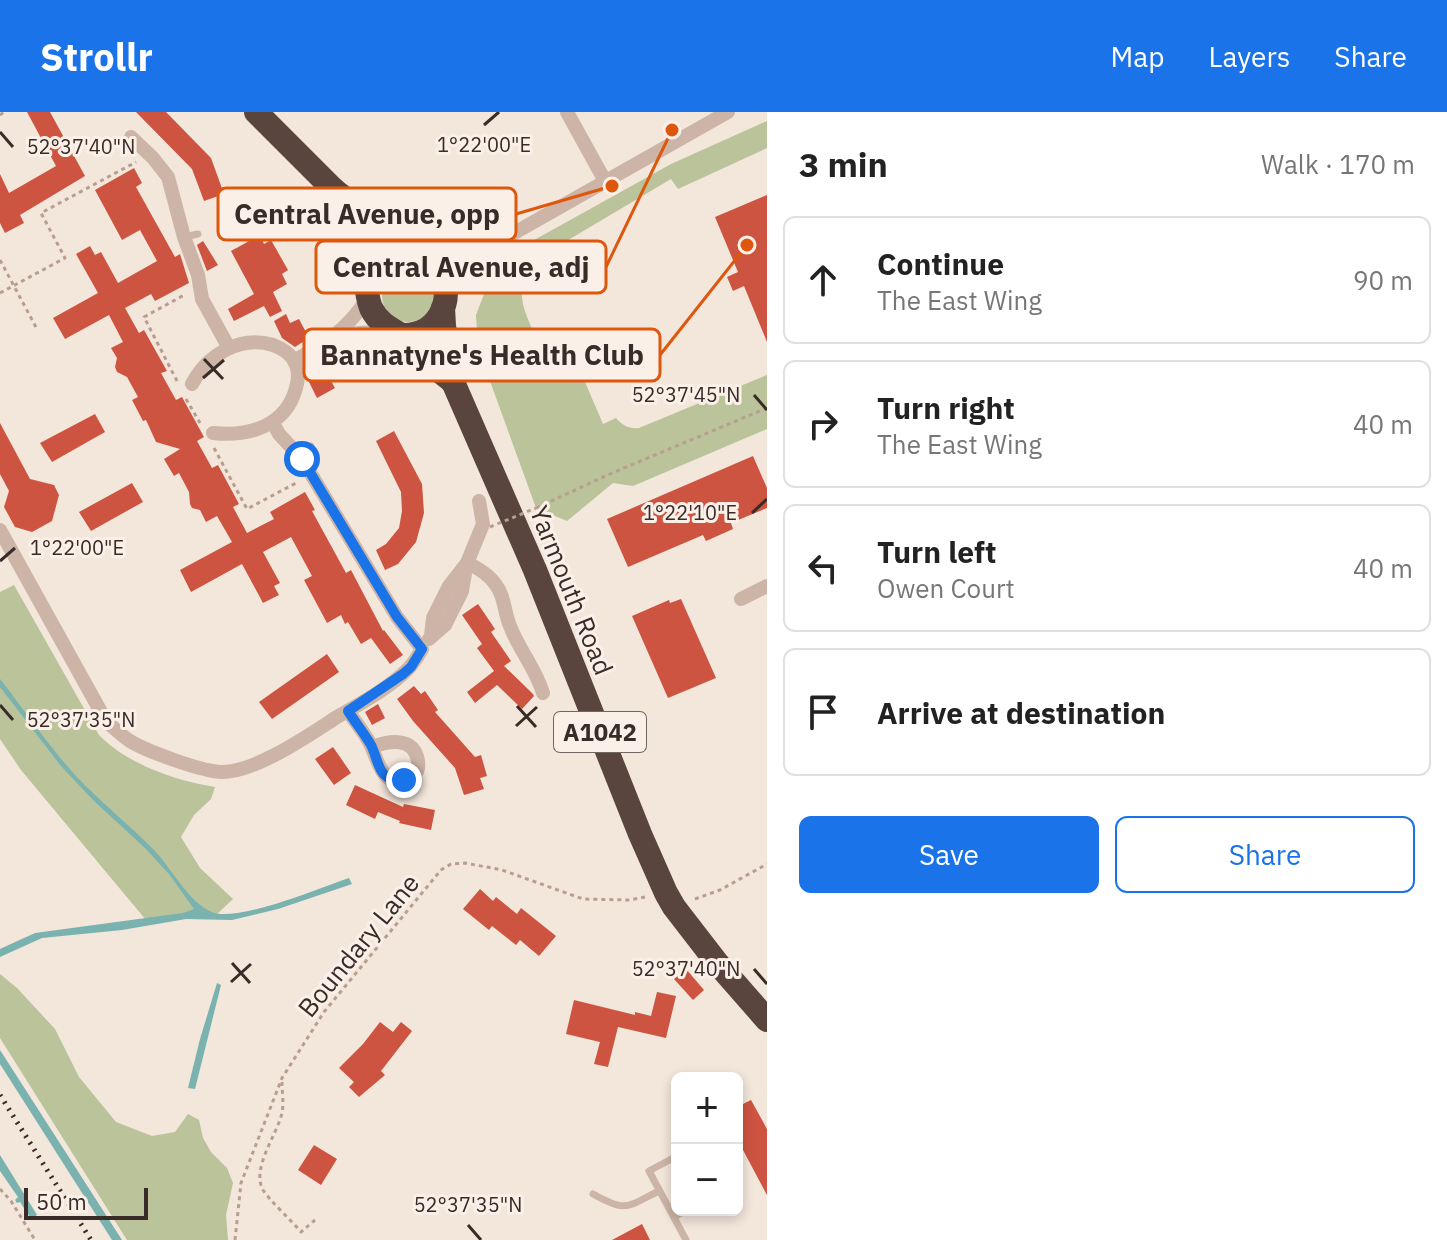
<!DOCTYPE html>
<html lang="en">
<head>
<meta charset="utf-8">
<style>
	:root { --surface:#fff; --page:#f6f6f6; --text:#222; --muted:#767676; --line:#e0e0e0; --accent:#1a73e8 }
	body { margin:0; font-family:"IBM Plex Sans",sans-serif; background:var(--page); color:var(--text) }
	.controls { position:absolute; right:24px; bottom:24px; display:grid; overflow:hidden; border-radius:12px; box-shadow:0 4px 12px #0003 }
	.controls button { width:72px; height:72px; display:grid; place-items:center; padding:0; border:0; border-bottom:2px solid var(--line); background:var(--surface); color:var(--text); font:40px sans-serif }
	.scale { position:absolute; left:24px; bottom:20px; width:124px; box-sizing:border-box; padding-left:8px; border:4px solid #382b28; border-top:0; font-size:22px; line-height:28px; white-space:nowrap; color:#382b28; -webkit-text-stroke:6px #fbf0e8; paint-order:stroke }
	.stop { position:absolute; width:24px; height:24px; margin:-18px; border:6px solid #1a73e8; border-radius:50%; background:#fff }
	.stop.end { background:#1a73e8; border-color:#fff; box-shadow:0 2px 8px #0008 }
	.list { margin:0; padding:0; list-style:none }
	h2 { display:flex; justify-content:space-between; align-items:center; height:104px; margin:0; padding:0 32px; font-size:34px }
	h2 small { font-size:26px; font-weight:400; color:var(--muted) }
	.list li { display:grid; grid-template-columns:52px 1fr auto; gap:24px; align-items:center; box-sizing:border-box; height:128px; margin:0 16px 16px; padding:0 16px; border:2px solid var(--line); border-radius:12px }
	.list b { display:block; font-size:30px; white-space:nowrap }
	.list p { margin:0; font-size:26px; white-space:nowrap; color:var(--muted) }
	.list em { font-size:26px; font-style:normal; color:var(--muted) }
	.actions { display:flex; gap:16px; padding:24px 32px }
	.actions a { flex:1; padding:18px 0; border:2px solid var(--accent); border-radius:12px; text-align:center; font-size:28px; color:var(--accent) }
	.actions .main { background:var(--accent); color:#fff }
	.icon { flex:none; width:44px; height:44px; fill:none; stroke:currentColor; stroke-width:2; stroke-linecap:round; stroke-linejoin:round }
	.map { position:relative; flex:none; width:767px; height:1128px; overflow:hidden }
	header { display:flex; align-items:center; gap:48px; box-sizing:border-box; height:112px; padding:0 40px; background:var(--accent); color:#fff }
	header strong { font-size:38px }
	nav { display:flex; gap:44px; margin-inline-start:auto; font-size:28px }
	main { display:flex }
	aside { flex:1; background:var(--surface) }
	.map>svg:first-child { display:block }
</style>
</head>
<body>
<header>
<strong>Strollr</strong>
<nav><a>Map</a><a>Layers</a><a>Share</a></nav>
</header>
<main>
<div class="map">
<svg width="767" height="1128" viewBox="0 0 767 1128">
	<rect width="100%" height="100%" fill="#f3e6db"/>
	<g fill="#bac39a">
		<path d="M767,9V36L678,77L671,67L521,156L526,167C517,185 525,199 532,217L526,221L540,256L573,242L603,312L616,306C623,314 629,317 639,316L767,263V317L633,374L613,371L567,409L536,396L478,236L476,203L486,177L504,151L518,137L671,52Z"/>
		<circle cx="408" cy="184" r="26"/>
		<path d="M14,473L99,623C127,652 176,669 215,675L211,687L194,703L181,725L200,756L233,787L215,804L146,808L21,658L0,627V480Z"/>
		<path d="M0,862L17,876L55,917L79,965L116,1010L152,1024L175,1020L188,1002L199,1008L203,1026L211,1040L227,1056L233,1071L226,1103L228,1128H127L0,926Z"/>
	</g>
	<g fill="#79b2af">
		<path d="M0,567C25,599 48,633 75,663C100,690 130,713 155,739C172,757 194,800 220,802C253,804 317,777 349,766L352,772L278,797L232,808L186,807L122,818L42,826L0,845V837L35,821L183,801L194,797L169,762L145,736L93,688L61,654L0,575Z"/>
		<path d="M217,871L221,873L195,977L188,976L200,927Z"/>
		<path d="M0,938L122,1128H112L0,952Z"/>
		<path d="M0,1043L37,1103L31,1107L20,1090L17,1091L15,1088L18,1085L0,1059Z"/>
	</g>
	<g fill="#cd5440">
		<path d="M27,0H50L85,64L20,103L24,111L5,121L0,111V62L9,81L56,54Z"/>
		<path d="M136,0H166L211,46L224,82L204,89L192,57Z"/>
		<path d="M134,56L142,71L136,75L175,145L180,142L189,171L155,189L151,182L125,196L139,221L144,218L167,259L161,261L176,288L182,285L204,325L197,329L212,356L218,353L239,392L233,395L247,421L274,407L270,400L305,380L315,398L312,399L346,461L351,458L383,519L384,518L403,543L390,552L371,526L361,532L348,510L345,512L341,503L327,511L304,468L312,464L291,425L263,440L280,471L274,474L279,483L263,491L242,452L191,480L180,458L232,430L217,404L206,410L200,398L192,396L190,392L189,380L179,361L174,364L164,347L180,337L156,330L146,308L143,309L132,288L138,285L127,265L117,260L115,255L117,246L111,236L123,230L109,203L65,227L53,206L98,181L76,142L90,134L95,143L101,140L118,171L157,149L140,118L122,128L95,78Z"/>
		<path d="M767,83V230L744,174L733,179L727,165L738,160L715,105Z"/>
		<path d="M260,123L264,132L271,128L288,158L282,162L287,172L273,180L282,199L270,205L264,194L234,209L228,197L254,182L231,139Z"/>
		<path d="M203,129L218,153L207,159L197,133Z"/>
		<path d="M286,202L290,211L299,207L309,226L295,235L282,226L274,209Z"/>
		<path d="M322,253L335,276L317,286L308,268V261Z"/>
		<path d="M95,302L105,320L52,350L40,331Z"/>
		<path d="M0,311L30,367L54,373L59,383L52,409L32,420L15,415L4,395L9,379L0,362Z"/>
		<path d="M394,319L422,372L424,401L416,430L398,452L385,458L376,438L386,432L399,416L402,399L401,380L376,329Z"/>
		<path d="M753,344L767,376V396L731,411L733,417L706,429L703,423L628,455L607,407Z"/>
		<path d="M132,371L143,390L91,419L79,400Z"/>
		<path d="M681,487L716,566L668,586L632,504L669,488L670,491Z"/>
		<path d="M478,492L495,517L491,520L511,549L504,554L533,582L534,584L522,597L497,573L475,591L467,580L494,559L477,536L482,532L462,503Z"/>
		<path d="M327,542L339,560L272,607L259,590Z"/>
		<path d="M414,574L421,582L425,579L438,598L435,600L475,645L481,643L487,664L480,666L484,677L464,683L455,656L413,609L397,587Z"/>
		<path d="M378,592L385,606L372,613L365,600Z"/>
		<path d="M333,635L351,661L334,673L315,647Z"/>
		<path d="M355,673L403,695L404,692L435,698L431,718L399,711L400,709L378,700L375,707L346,693Z"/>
		<path d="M480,777L493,789L496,785L517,802L521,796L556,824L539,844L520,828L516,833L492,814L489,818L463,797Z"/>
		<path d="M686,857L704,878L693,888L674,867Z"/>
		<path d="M657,880L676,884L666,926L618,915L608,955L594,952L600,930L566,922L574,888L635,903V900L651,904Z"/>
		<path d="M380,910L393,920L401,910L412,919L381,959L385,963L359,985L349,975L354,970L339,956L363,932Z"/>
		<path d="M751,988L767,1017V1083L743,1038L737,1042V995Z"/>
		<path d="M314,1033L337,1047L321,1073L298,1058Z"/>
		<path d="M642,1112L650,1128H612Z"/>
	</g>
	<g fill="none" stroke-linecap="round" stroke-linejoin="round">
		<g stroke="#b89e90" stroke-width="3" stroke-dasharray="4 4" stroke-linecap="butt">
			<path d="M0,3L4,0"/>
			<path d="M0,148L37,217"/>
			<path d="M0,181L65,146L41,101L136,50"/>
			<path d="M177,269L144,205L186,182"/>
			<path d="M186,287L200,311"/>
			<path d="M214,336L247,397L298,370"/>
			<path d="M536,396L612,361L767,296"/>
			<path d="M695,787L720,778L767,752"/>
			<path d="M282,970C282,980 284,991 282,1001C277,1023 251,1056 263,1078C270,1089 292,1109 301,1120L315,1108"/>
			<path d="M0,1077L11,1089L35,1128"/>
			<path d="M235,1128L241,1071L282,966L324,900L441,758L451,752L465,751L502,758L583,787L629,788L645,785"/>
		</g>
		<g stroke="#ccb4a6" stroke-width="7">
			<path d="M184,125L198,122"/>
			<path d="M294,338L311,334"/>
			<path d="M677,1044L649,1059L686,1128"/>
			<path d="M593,1082C627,1101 626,1095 659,1079"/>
			<path d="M674,1105L687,1098"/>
		</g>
		<g stroke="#ccb4a6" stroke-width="14">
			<path d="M567,0L605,69"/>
			<path d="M131,25L153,46L168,65L184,125L198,163L202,187L229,236"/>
			<path d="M423,147L479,141L728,0"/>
			<path d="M447,186L479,141"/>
			<path d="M335,226L350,222L392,218"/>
			<path d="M294,249C328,229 345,220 368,186"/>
			<path d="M192,272C207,243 240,223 273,233C281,236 288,240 293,247C299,256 299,266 296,276C286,314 249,325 213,321"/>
			<path d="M0,418L106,609C114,616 121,623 130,629C146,639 203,660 222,660C256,660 309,623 337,605C361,591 388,577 408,557C414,551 418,544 422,537L397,505L302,347L279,322L273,311"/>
			<path d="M467,451C478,456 489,462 496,473C505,485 504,500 510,514C519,538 536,557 543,581"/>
			<path d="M741,487L767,474"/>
			<path d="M431,524L433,506L449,474L467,451L483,412L479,389"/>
			<path d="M429,527L445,513L462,479L466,455"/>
			<path d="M348,599C355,610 367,623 372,636C379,653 385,679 410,665C417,662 419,656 418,649C414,624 389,629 372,635"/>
		</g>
		<g stroke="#59443e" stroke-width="24">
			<path d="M256,0L334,78L361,99L384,126L407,144"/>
			<path d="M334,78C344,98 357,119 362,141C367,158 364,179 371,196C381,217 402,220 418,234C426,241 431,251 438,258C443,262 448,266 453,270"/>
			<path d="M367,175C386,117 468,151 440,203C432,217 420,223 404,223"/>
			<path d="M443,196L444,214L453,270L535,458L640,722L666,781L674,795L718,852L767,908"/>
		</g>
		<path stroke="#382b28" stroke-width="5" stroke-dasharray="2 6" stroke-linecap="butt" d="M0,983L91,1128"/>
		<path stroke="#b89e90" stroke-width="3" stroke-dasharray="4 4" stroke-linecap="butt" d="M490,415L536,396"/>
	</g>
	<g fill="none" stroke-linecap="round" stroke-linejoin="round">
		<path stroke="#1a73e8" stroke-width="10" d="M302,347L397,505L422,537L411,555L403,562L348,599C355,610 364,621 371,633C380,651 377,670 404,668"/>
	</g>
	<path fill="none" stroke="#382b28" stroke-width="3" d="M484,13L499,0M0,20L13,35M204,247L223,267M203,266L224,248M754,283L767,298M752,401L767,387M0,449L15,436M0,593L13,608M517,594L536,615M516,614L537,595M232,851L250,871M754,857L767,872M231,870L251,852M468,1113L481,1128"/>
	<g text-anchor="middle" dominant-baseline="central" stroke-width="6" stroke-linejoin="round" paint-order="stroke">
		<rect fill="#fbf0e8" stroke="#726662" stroke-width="2" x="554" y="600" width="92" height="40" rx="6"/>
		<g font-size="24" font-weight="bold" fill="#382b28">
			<text x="600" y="620">A1042</text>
		</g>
		<g font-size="26" fill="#382b28" stroke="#fbf0e8">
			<text transform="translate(572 478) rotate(68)">Yarmouth Road</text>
			<text transform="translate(358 833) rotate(-51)">Boundary Lane</text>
		</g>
	</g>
	<g font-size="20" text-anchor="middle" fill="#382b28" stroke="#fbf0e8" stroke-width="6" stroke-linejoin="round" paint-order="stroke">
		<text x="484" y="40">1°22'00"E</text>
		<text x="81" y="42">52°37'40"N</text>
		<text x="686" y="290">52°37'45"N</text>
		<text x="690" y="408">1°22'10"E</text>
		<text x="77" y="443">1°22'00"E</text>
		<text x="81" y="615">52°37'35"N</text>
		<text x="686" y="864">52°37'40"N</text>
		<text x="468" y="1100">52°37'35"N</text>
	</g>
	<path fill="none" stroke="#df570d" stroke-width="3" d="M612 74L516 102M672 18L606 155M747 133L660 243"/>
	<g fill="#df570d" stroke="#fbf0e8" stroke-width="3">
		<circle cx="612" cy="74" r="8"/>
		<circle cx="672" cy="18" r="8"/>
		<circle cx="747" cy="133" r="8"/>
	</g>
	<g fill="#fbf0e8" stroke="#df570d" stroke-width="3">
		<rect x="218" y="76" width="298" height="52" rx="8"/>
		<rect x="316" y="129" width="290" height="52" rx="8"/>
		<rect x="304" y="217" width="356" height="52" rx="8"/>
	</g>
	<g font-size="28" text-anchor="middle" font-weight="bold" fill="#382b28">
		<text x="367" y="112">Central Avenue, opp</text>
		<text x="461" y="165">Central Avenue, adj</text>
		<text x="482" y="253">Bannatyne's Health Club</text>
	</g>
</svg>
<div class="controls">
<button>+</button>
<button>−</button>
</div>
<div class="scale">50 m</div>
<div class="stop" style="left:302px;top:347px"></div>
<div class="stop end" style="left:404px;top:668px"></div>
</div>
<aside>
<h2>3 min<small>Walk · 170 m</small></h2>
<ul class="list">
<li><svg class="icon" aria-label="ahead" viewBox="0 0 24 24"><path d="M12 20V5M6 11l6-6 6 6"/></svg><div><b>Continue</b><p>The East Wing</p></div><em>90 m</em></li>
<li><svg class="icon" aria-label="right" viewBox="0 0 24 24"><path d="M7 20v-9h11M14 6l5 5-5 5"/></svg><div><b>Turn right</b><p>The East Wing</p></div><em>40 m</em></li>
<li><svg class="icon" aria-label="left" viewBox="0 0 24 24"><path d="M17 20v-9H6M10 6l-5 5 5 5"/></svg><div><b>Turn left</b><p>Owen Court</p></div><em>40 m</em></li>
<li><svg class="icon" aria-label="arrive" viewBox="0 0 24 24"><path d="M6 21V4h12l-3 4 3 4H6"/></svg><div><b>Arrive at destination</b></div></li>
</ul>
<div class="actions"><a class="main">Save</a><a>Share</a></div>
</aside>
</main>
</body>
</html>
